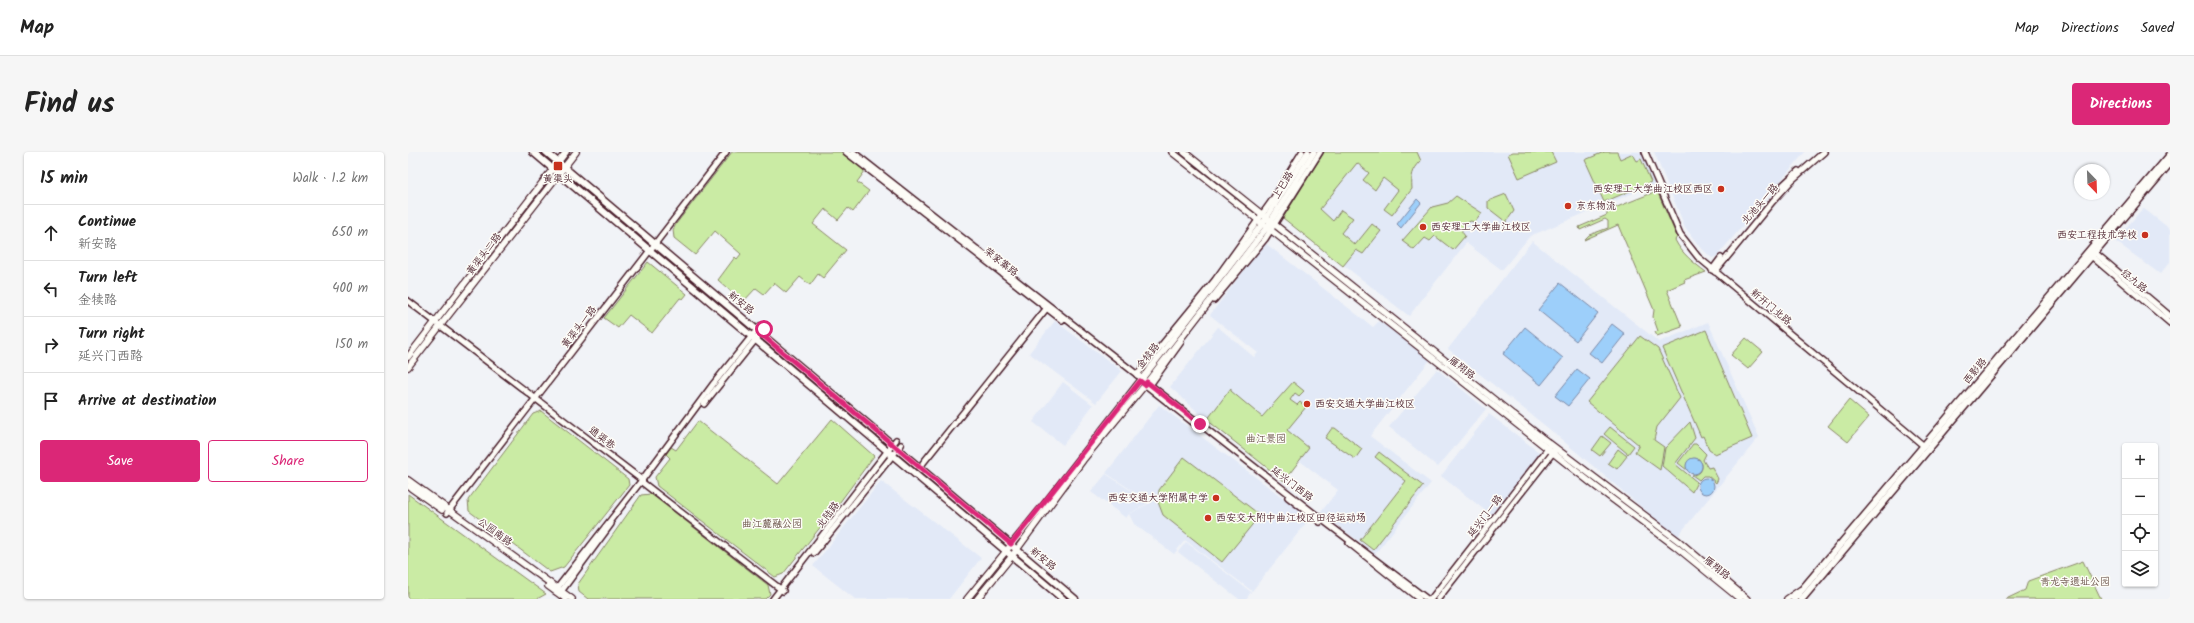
<!DOCTYPE html>
<html lang="en">
<head>
<meta charset="utf-8">
<style>
	:root { --surface:#fff; --page:#f6f6f6; --text:#222; --muted:#767676; --line:#e0e0e0; --accent:#db2777 }
	body { margin:0; font-family:Kalam,"LXGW WenKai TC",sans-serif; background:var(--page); color:var(--text) }
	.controls { position:absolute; right:12px; bottom:12px; display:grid; overflow:hidden; border-radius:4px; box-shadow:0 1px 3px #0004 }
	.controls button { width:36px; height:36px; display:grid; place-items:center; padding:0; border:0; border-bottom:1px solid var(--line); background:var(--surface); color:var(--text); font:20px sans-serif }
	.compass { position:absolute; left:1666px; top:12px; width:36px; height:36px; border-radius:50%; background:var(--surface); box-shadow:0 1px 3px #0004; rotate:157deg }
	.stop { position:absolute; width:12px; height:12px; margin:-9px; border:3px solid #db2777; border-radius:50%; background:#fff }
	.stop.end { background:#db2777; border-color:#fff; box-shadow:0 1px 4px #0008 }
	.list { margin:0; padding:0; list-style:none }
	h2 { display:flex; justify-content:space-between; align-items:center; height:52px; margin:0; padding:0 16px; font-size:17px }
	h2 small { font-size:13px; font-weight:400; color:var(--muted) }
	.list li { display:grid; grid-template-columns:26px 1fr auto; gap:12px; align-items:center; box-sizing:border-box; height:56px; padding:0 16px; border-top:1px solid var(--line) }
	.list b { display:block; font-size:15px; white-space:nowrap }
	.list p { margin:0; font-size:13px; white-space:nowrap; color:var(--muted) }
	.list em { font-size:13px; font-style:normal; color:var(--muted) }
	.actions { display:flex; gap:8px; padding:12px 16px }
	.actions a { flex:1; padding:9px 0; border:1px solid var(--accent); border-radius:4px; text-align:center; font-size:14px; color:var(--accent) }
	.actions .main { background:var(--accent); color:#fff }
	.icon { flex:none; width:22px; height:22px; fill:none; stroke:currentColor; stroke-width:2; stroke-linecap:round; stroke-linejoin:round }
	.map { position:relative; flex:none; width:1762px; height:447px; overflow:hidden; border-radius:4px }
	header { display:flex; align-items:center; gap:24px; box-sizing:border-box; height:56px; padding:0 20px; background:var(--surface); border-bottom:1px solid var(--line) }
	header strong { font-size:19px }
	nav { display:flex; gap:22px; margin-inline-start:auto; font-size:14px }
	.intro { display:flex; align-items:center; justify-content:space-between; box-sizing:border-box; height:96px; padding:0 24px }
	h1 { margin:0; font-size:28px }
	.button { padding:10px 18px; border-radius:4px; background:var(--accent); color:#fff; font-size:14px; font-weight:700 }
	main { display:flex; gap:24px; padding:0 24px }
	aside { flex:1; background:var(--surface); border-radius:4px; box-shadow:0 1px 3px #0004 }
	.map>svg:first-child { display:block }
</style>
</head>
<body>
<header>
<strong>Map</strong>
<nav><a>Map</a><a>Directions</a><a>Saved</a></nav>
</header>
<div class="intro"><h1>Find us</h1><a class="button">Directions</a></div>
<main>
<aside>
<h2>15 min<small>Walk · 1.2 km</small></h2>
<ul class="list">
<li><svg class="icon" aria-label="ahead" viewBox="0 0 24 24"><path d="M12 20V5M6 11l6-6 6 6"/></svg><div><b>Continue</b><p>新安路</p></div><em>650 m</em></li>
<li><svg class="icon" aria-label="left" viewBox="0 0 24 24"><path d="M17 20v-9H6M10 6l-5 5 5 5"/></svg><div><b>Turn left</b><p>金犊路</p></div><em>400 m</em></li>
<li><svg class="icon" aria-label="right" viewBox="0 0 24 24"><path d="M7 20v-9h11M14 6l5 5-5 5"/></svg><div><b>Turn right</b><p>延兴门西路</p></div><em>150 m</em></li>
<li><svg class="icon" aria-label="arrive" viewBox="0 0 24 24"><path d="M6 21V4h12l-3 4 3 4H6"/></svg><div><b>Arrive at destination</b></div></li>
</ul>
<div class="actions"><a class="main">Save</a><a>Share</a></div>
</aside>
<div class="map">
<svg width="1762" height="447" viewBox="0 0 1762 447">
	<rect width="100%" height="100%" fill="#f1f3f7"/>
	<filter id="ink" filterUnits="userSpaceOnUse"><feTurbulence type="fractalNoise" baseFrequency=".025" numOctaves="2"/><feDisplacementMap in="SourceGraphic" scale="8" xChannelSelector="R" yChannelSelector="G"/><feConvolveMatrix kernelMatrix="1 2 1 2 8 2 1 2 1" color-interpolation-filters="sRGB"/></filter>
	<g filter="url(#ink)">
		<g fill="#e2e9f7">
			<path d="M916,0H1233L1247,32L1122,84L1094,118L1058,91L1001,164L875,66Z"/>
			<path d="M1246,0H1397L1309,104L1304,106L1291,94L1277,75Z"/>
			<path d="M1735,56L1762,77V110L1752,122L1707,89Z"/>
			<path d="M1124,89L1251,190L1300,170L1351,285L1269,385L1140,276L1040,197Z"/>
			<path d="M857,91L965,175L971,169L1022,208L962,284L1023,331L967,402L913,360L930,338L892,309L876,329L799,268L762,235L810,175L846,205L850,201L802,163Z"/>
			<path d="M647,169L714,219L688,251L621,201Z"/>
			<path d="M1029,217L1078,257L1030,315L981,275Z"/>
			<path d="M655,230L685,253L655,293L625,270Z"/>
			<path d="M751,253L902,366L844,439L777,388L766,402L726,372L721,362L746,349L739,345L737,347L698,321Z"/>
			<path d="M1081,262L1132,301L1083,363L1033,324Z"/>
			<path d="M698,322L737,348L739,346L744,349L721,362L718,366L683,340Z"/>
			<path d="M473,329L573,406L541,447H447L405,414Z"/>
			<path d="M778,390L843,440L838,447H831L770,400Z"/>
		</g>
		<g fill="#caeba4" stroke="#8a8568">
			<path d="M324,0H433L457,19L449,30L461,39L445,60L440,56L430,68L417,57L405,72L438,98L415,126L410,122L402,133L392,125L378,141L366,131L356,142L348,136L335,150L310,128L327,105L329,107L333,102L307,79L287,103L266,86L265,78L268,72Z"/>
			<path d="M916,0H1009L1013,9C1004,18 1003,24 1004,37L984,63L976,57L990,38L975,26L967,38L955,28L961,21L949,11L912,57L925,69L933,58L945,66L933,81L947,93L964,72L973,79L955,102L948,98L935,114L875,66Z"/>
			<path d="M1105,0H1143L1148,10L1111,26L1100,2Z"/>
			<path d="M1196,0H1209L1212,7L1223,2L1226,4L1229,9L1233,7L1243,30L1196,50L1177,8Z"/>
			<path d="M1249,39L1269,85L1267,88C1274,102 1286,111 1298,120L1276,128L1277,130L1259,138L1274,175L1249,184L1247,180L1250,179L1245,165L1246,158L1210,73L1176,88L1181,83L1200,76V69L1197,67L1172,78L1171,75L1199,63V60L1204,57Z"/>
			<path d="M1098,42L1106,59L1098,70L1080,56V49Z"/>
			<path d="M1048,44L1074,61L1067,70L1062,69L1054,76V80L1057,84L1045,98L1027,84L1022,89L1017,86L1006,98L994,89L1024,55L1040,51Z"/>
			<path d="M240,110L279,142L275,147L272,146L244,181L221,163L210,176L196,166Z"/>
			<path d="M1298,178L1344,286L1307,302L1301,298L1295,284L1293,285L1254,196Z"/>
			<path d="M1232,184L1250,197L1272,246L1249,275L1246,288L1256,295L1252,318L1227,300L1231,293L1179,250Z"/>
			<path d="M1338,186L1355,200L1340,217L1323,203Z"/>
			<path d="M885,230L896,239L891,244L887,241L882,248L889,253L892,250L898,255L879,278L901,296L876,329L799,268L823,236V239L854,265Z"/>
			<path d="M1441,248L1461,265L1440,290L1420,274Z"/>
			<path d="M133,259L220,327L221,333L156,415L142,420L61,359L60,348L125,262Z"/>
			<path d="M424,267L466,304L426,358L375,422L367,425L249,334L247,325L262,306L258,302L263,295L268,298L290,269L370,332Z"/>
			<path d="M1282,270L1287,286L1267,312L1289,330L1284,340L1254,314L1257,296Z"/>
			<path d="M1202,275L1226,294L1220,302L1196,282Z"/>
			<path d="M924,276H927L954,297L947,307L917,286Z"/>
			<path d="M1194,284L1203,291L1192,304L1184,298Z"/>
			<path d="M1285,292H1288L1298,302L1295,308L1300,316L1304,315L1310,327L1308,331L1300,324H1295L1291,328L1284,323C1291,323 1295,319 1294,312L1291,307C1282,304 1276,310 1279,318L1270,311Z"/>
			<path d="M1210,297L1219,304L1209,317L1200,311Z"/>
			<path d="M971,300L1015,334L965,398L952,388L998,329L967,305Z"/>
			<path d="M776,305L852,363L814,410L755,363L750,350L751,338Z"/>
			<path d="M0,342L4,345L138,442L129,447H0Z"/>
			<path d="M243,342L360,433L362,442L357,447H180L171,440L170,432L233,343Z"/>
			<path d="M1675,409L1693,447H1598L1617,438L1620,429Z"/>
		</g>
		<g fill="#9dcffa" stroke="#7c89a7">
			<path d="M1009,47L1013,51L993,76L989,72Z"/>
			<path d="M1152,131L1190,161L1168,189L1130,158Z"/>
			<path d="M1204,172L1217,182L1194,211L1181,201Z"/>
			<path d="M1117,175L1155,206L1133,233L1095,202Z"/>
			<path d="M1169,217L1182,227L1160,254L1147,244Z"/>
			<circle cx="1286" cy="314" r="8"/>
			<circle cx="1298" cy="334" r="8"/>
		</g>
		<g fill="none" stroke-linecap="round" stroke-linejoin="round">
			<g stroke="#4a1f2b" stroke-width="8">
				<g id="tertiary">
					<path d="M438,0L654,168"/>
					<path d="M445,0L908,363L1019,447"/>
					<path d="M1237,0L1272,82L1290,105L1516,294"/>
					<path d="M1375,33L1390,19"/>
					<path d="M1685,99L1762,164"/>
					<path d="M1681,102L1762,171"/>
					<path d="M1304,118L1313,106"/>
					<path d="M1307,120L1365,49L1384,28L1416,0"/>
					<path d="M806,148L857,87L912,0"/>
					<path d="M0,149L234,328L235,331L375,439"/>
					<path d="M729,223L807,128L863,50L894,0"/>
					<path d="M742,233L773,190"/>
					<path d="M739,234L791,275"/>
					<path d="M296,252L356,177"/>
					<path d="M515,311L638,157"/>
					<path d="M880,345L912,370"/>
					<path d="M39,361L318,0"/>
					<path d="M941,391L1011,447"/>
					<path d="M406,401L493,293"/>
					<path d="M147,439L234,328L306,231L352,174"/>
					<path d="M152,441L203,372"/>
					<path d="M365,447L488,288"/>
					<path d="M1023,447L1142,294"/>
					<path d="M1030,447L1147,298"/>
				</g>
			</g>
			<g stroke="#4a1f2b" stroke-width="8">
				<g id="secondary">
					<path d="M764,0L1187,334L1267,394L1332,447"/>
					<path d="M776,0L1133,285L1272,390L1339,447"/>
					<path d="M0,205L158,0"/>
					<path d="M0,215L168,0"/>
					<path d="M0,328L164,447"/>
					<path d="M0,334L34,358"/>
					<path d="M140,434L158,447"/>
					<path d="M559,447L638,350L855,71L900,0"/>
					<path d="M569,447L604,404L675,308L737,233L859,75L906,0"/>
					<path d="M1379,447L1392,438"/>
				</g>
			</g>
			<g stroke="#4a1f2b" stroke-width="9">
				<g id="primary">
					<path d="M125,0L655,447"/>
					<path d="M138,0L667,447"/>
					<path d="M1386,447L1762,3"/>
					<path d="M1394,447L1762,11"/>
				</g>
			</g>
			<use href="#tertiary" stroke="#fdfcf7" stroke-width="5"/>
			<use href="#secondary" stroke="#fdfcf7" stroke-width="5.5"/>
			<use href="#primary" stroke="#fdfcf7" stroke-width="6"/>
		</g>
	</g>
	<g fill="none" stroke-linecap="round" stroke-linejoin="round" filter="url(#ink)">
		<path stroke="#db2777" stroke-width="5" d="M356,177L353,182L603,392L732,229L737,233L739,230L792,272"/>
	</g>
	<g fill="#c8321e" stroke="#fdfcf7" stroke-width="1.5">
		<rect x="145" y="9" width="10" height="10" rx="2"/>
		<circle cx="1313" cy="37" r="4"/>
		<circle cx="1160" cy="54" r="4"/>
		<circle cx="1015" cy="75" r="4"/>
		<circle cx="1737" cy="83" r="4"/>
		<circle cx="899" cy="252" r="4"/>
		<circle cx="808" cy="346" r="4"/>
		<circle cx="800" cy="366" r="4"/>
	</g>
	<g text-anchor="middle" dominant-baseline="central" stroke-width="3" stroke-linejoin="round" paint-order="stroke">
		<g font-size="10" fill="#4a1f2b" stroke="#fdfcf7" text-anchor="start">
			<text x="150" y="27" text-anchor="middle">黄渠头</text>
			<text x="1305" y="37" text-anchor="end">西安理工大学曲江校区西区</text>
			<text x="1168" y="54">京东物流</text>
			<text x="1023" y="75">西安理工大学曲江校区</text>
			<text x="1729" y="83" text-anchor="end">西安工程技术学校</text>
			<text x="907" y="252">西安交通大学曲江校区</text>
			<text x="800" y="346" text-anchor="end">西安交通大学附属中学</text>
			<text x="808" y="366">西安交大附中曲江校区田径运动场</text>
		</g>
		<g font-size="10" fill="#4a1f2b" stroke="#fdfcf7">
			<text transform="translate(875 33) rotate(-59)">上巳路</text>
			<text transform="translate(1352 52) rotate(-49)">北池头一路</text>
			<text transform="translate(76 102) rotate(-52)">黄渠头二路</text>
			<text transform="translate(593 110) rotate(38)">荣家寨路</text>
			<text transform="translate(1726 129) rotate(40)">经九路</text>
			<text transform="translate(333 151) rotate(40)">新安路</text>
			<text transform="translate(1363 155) rotate(40)">新开门北路</text>
			<text transform="translate(171 175) rotate(-52)">黄渠头一路</text>
			<text transform="translate(740 204) rotate(-51)">金犊路</text>
			<text transform="translate(1054 216) rotate(38)">雁翔路</text>
			<text transform="translate(1567 219) rotate(-50)">西影路</text>
			<text transform="translate(194 286) rotate(37)">通渠巷</text>
			<text transform="translate(884 332) rotate(38)">延兴门西路</text>
			<text transform="translate(420 363) rotate(-53)">北陆路</text>
			<text transform="translate(1077 364) rotate(-52)">延兴门一路</text>
			<text transform="translate(87 380) rotate(36)">公园南路</text>
			<text transform="translate(635 407) rotate(40)">新安路</text>
			<text transform="translate(1309 416) rotate(39)">雁翔路</text>
		</g>
		<g font-size="10" fill="#6a5249" stroke="#fdfcf7">
			<text x="858" y="287">曲江景园</text>
			<text x="364" y="372">曲江麓融公园</text>
			<text x="1667" y="430">青龙寺遗址公园</text>
		</g>
	</g>
</svg>
<div class="controls">
<button>+</button>
<button>−</button>
<button><svg class="icon" aria-label="locate" viewBox="0 0 24 24"><circle cx="12" cy="12" r="6"/><path d="M12 2v4M12 18v4M2 12h4M18 12h4"/></svg></button>
<button><svg class="icon" aria-label="layers" viewBox="0 0 24 24"><path d="M12 4l9 5-9 5-9-5zM3 14l9 5 9-5"/></svg></button>
</div>
<svg class="compass" viewBox="-18 -18 36 36"><path d="M0-13l5 13h-10z" fill="#e53935"/><path d="M0 13l5-13h-10z" fill="#767676"/></svg>
<div class="stop" style="left:356px;top:177px"></div>
<div class="stop end" style="left:792px;top:272px"></div>
</div>
</main>
</body>
</html>
